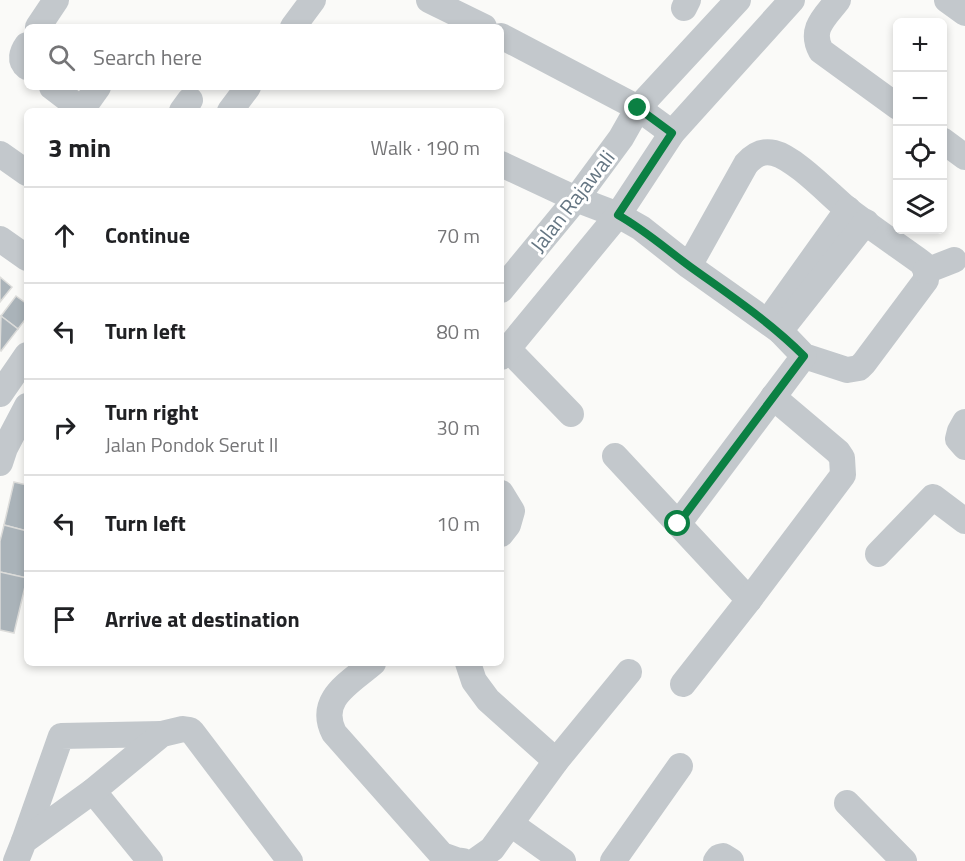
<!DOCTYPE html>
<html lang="en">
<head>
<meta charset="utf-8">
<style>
	:root { --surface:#fff; --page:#f6f6f6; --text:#202124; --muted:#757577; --line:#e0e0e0 }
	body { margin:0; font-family:"Titillium Web",sans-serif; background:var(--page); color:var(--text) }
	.controls { position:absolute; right:18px; top:18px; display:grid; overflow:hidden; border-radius:9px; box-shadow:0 3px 9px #0003 }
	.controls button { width:54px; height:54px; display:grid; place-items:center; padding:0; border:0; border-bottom:2px solid var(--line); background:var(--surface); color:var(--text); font:30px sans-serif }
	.stop { position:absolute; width:18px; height:18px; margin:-14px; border:4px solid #0b8043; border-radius:50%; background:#fff }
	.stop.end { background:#0b8043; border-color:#fff; box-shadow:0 2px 6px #0008 }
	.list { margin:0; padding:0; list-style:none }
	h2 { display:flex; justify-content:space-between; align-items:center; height:78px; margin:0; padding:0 24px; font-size:26px }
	h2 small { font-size:20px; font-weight:400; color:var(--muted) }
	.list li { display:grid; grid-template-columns:39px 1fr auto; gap:18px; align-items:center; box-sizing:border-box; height:96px; padding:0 24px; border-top:2px solid var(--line) }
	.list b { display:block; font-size:22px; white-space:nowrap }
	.list p { margin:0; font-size:20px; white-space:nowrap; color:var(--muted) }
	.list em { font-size:20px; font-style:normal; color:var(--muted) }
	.icon { flex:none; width:33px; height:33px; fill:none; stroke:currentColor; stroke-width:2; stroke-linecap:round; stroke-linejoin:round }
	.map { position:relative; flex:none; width:965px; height:861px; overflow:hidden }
	.search { position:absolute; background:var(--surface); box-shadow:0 3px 9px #0003; left:24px; top:24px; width:480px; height:66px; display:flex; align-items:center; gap:15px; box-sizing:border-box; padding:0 21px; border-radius:9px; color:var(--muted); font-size:22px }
	.panel { position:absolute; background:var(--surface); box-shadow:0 3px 9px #0003; left:24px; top:108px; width:480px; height:558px; border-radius:9px }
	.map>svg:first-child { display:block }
</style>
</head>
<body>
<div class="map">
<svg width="965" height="861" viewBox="0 0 965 861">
	<rect width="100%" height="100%" fill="#fafaf8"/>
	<g fill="#aab3b9" stroke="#dcdcda" stroke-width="1.5">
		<path d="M0,277L12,287L0,302Z"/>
		<path d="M16,296L27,304V317L18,329L1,316Z"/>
		<path d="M1,316L18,329L1,351L0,350Z"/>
		<path d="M14,482L27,485V531L4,525Z"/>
		<path d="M4,525L27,531V578L0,572V541Z"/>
		<path d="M0,572L27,578L14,633L0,630Z"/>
	</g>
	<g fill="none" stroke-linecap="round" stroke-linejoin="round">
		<g stroke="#c3c8cc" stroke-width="26">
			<path d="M429,0L484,27"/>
			<path d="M838,0C825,17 809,29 821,51L898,107"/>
			<path d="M947,0L965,13"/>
			<path d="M684,8L688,0"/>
			<path d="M38,27L56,0"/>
			<path d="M293,27L313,0"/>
			<path d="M501,36L638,108L672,133"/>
			<path d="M27,45C22,52 19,61 27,67"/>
			<path d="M52,87L82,110"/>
			<path d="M81,111L98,87"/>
			<path d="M182,111L190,100"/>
			<path d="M230,111L248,87"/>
			<path d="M942,140L965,157"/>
			<path d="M0,154L27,173"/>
			<path d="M501,164L576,199L618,215L641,228L689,266L780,331L804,356L847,370L859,368L864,363L926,280V271L922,263C897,245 872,228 847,209C830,195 795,158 774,153C762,150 754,155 746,164L689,266"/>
			<path d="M0,239L27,258"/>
			<path d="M926,271L954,260"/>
			<path d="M501,290L576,199L621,138L638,108L738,0"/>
			<path d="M771,317L848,209"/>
			<path d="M780,331L866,222"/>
			<path d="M508,349L571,414"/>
			<path d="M501,357L618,215L672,133L792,0"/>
			<path d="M0,394L27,355"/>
			<path d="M965,422L960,431L958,439L965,447"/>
			<path d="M615,456L749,600"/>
			<path d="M0,463L5,448L27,406"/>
			<path d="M501,493L512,511L508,525L501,534"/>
			<path d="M678,524L804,356"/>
			<path d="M878,554L933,497L965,521"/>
			<path d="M373,663C350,683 317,699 334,733L442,855L456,860L463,861"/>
			<path d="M468,663L474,681L488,700L556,761"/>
			<path d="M683,684L749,600L843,475L842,458L838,452L773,397"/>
			<path d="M93,791L150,861"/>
			<path d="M847,803L904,861"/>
			<path d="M511,824L563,861"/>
			<path d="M24,841L61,736L162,734"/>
			<path d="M16,861L24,841L93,791L162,734L183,729L190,730L193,733L290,861"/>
			<path d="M475,861L492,849L556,761L629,672"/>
			<path d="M613,861L680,766"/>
			<path d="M716,861L719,857L723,856L731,861"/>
		</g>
	</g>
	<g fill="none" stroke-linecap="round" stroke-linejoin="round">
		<path stroke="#0b8043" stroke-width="8" d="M638,108L672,133L618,215C645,230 667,250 692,268C731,296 770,322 804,356L678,524"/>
	</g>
	<g text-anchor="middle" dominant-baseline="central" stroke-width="6" stroke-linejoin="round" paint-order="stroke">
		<g font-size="21" fill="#657683" stroke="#fff">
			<text transform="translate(572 201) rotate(-52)">Jalan Rajawali</text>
		</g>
	</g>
</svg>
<div class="controls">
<button>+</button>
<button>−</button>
<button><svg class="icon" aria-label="locate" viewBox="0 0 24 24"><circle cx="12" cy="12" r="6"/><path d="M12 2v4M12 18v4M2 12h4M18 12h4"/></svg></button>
<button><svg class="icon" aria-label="layers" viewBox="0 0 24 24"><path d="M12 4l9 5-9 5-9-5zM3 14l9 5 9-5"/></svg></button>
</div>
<div class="stop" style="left:678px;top:524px"></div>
<div class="stop end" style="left:638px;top:108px"></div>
<div class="search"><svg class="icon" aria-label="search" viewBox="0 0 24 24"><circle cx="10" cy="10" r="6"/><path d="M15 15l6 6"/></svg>Search here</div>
<section class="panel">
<h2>3 min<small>Walk · 190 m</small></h2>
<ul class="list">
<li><svg class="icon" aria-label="ahead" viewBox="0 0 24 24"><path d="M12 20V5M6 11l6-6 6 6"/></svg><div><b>Continue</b></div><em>70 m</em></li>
<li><svg class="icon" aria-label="left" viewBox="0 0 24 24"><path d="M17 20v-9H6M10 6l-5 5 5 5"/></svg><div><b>Turn left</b></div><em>80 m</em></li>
<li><svg class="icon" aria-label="right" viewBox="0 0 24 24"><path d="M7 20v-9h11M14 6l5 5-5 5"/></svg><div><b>Turn right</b><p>Jalan Pondok Serut II</p></div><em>30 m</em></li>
<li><svg class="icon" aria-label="left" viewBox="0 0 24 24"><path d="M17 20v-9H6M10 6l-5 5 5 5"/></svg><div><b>Turn left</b></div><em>10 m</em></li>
<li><svg class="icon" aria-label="arrive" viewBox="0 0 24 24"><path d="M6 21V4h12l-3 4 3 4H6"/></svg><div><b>Arrive at destination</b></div></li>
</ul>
</section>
</div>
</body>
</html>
